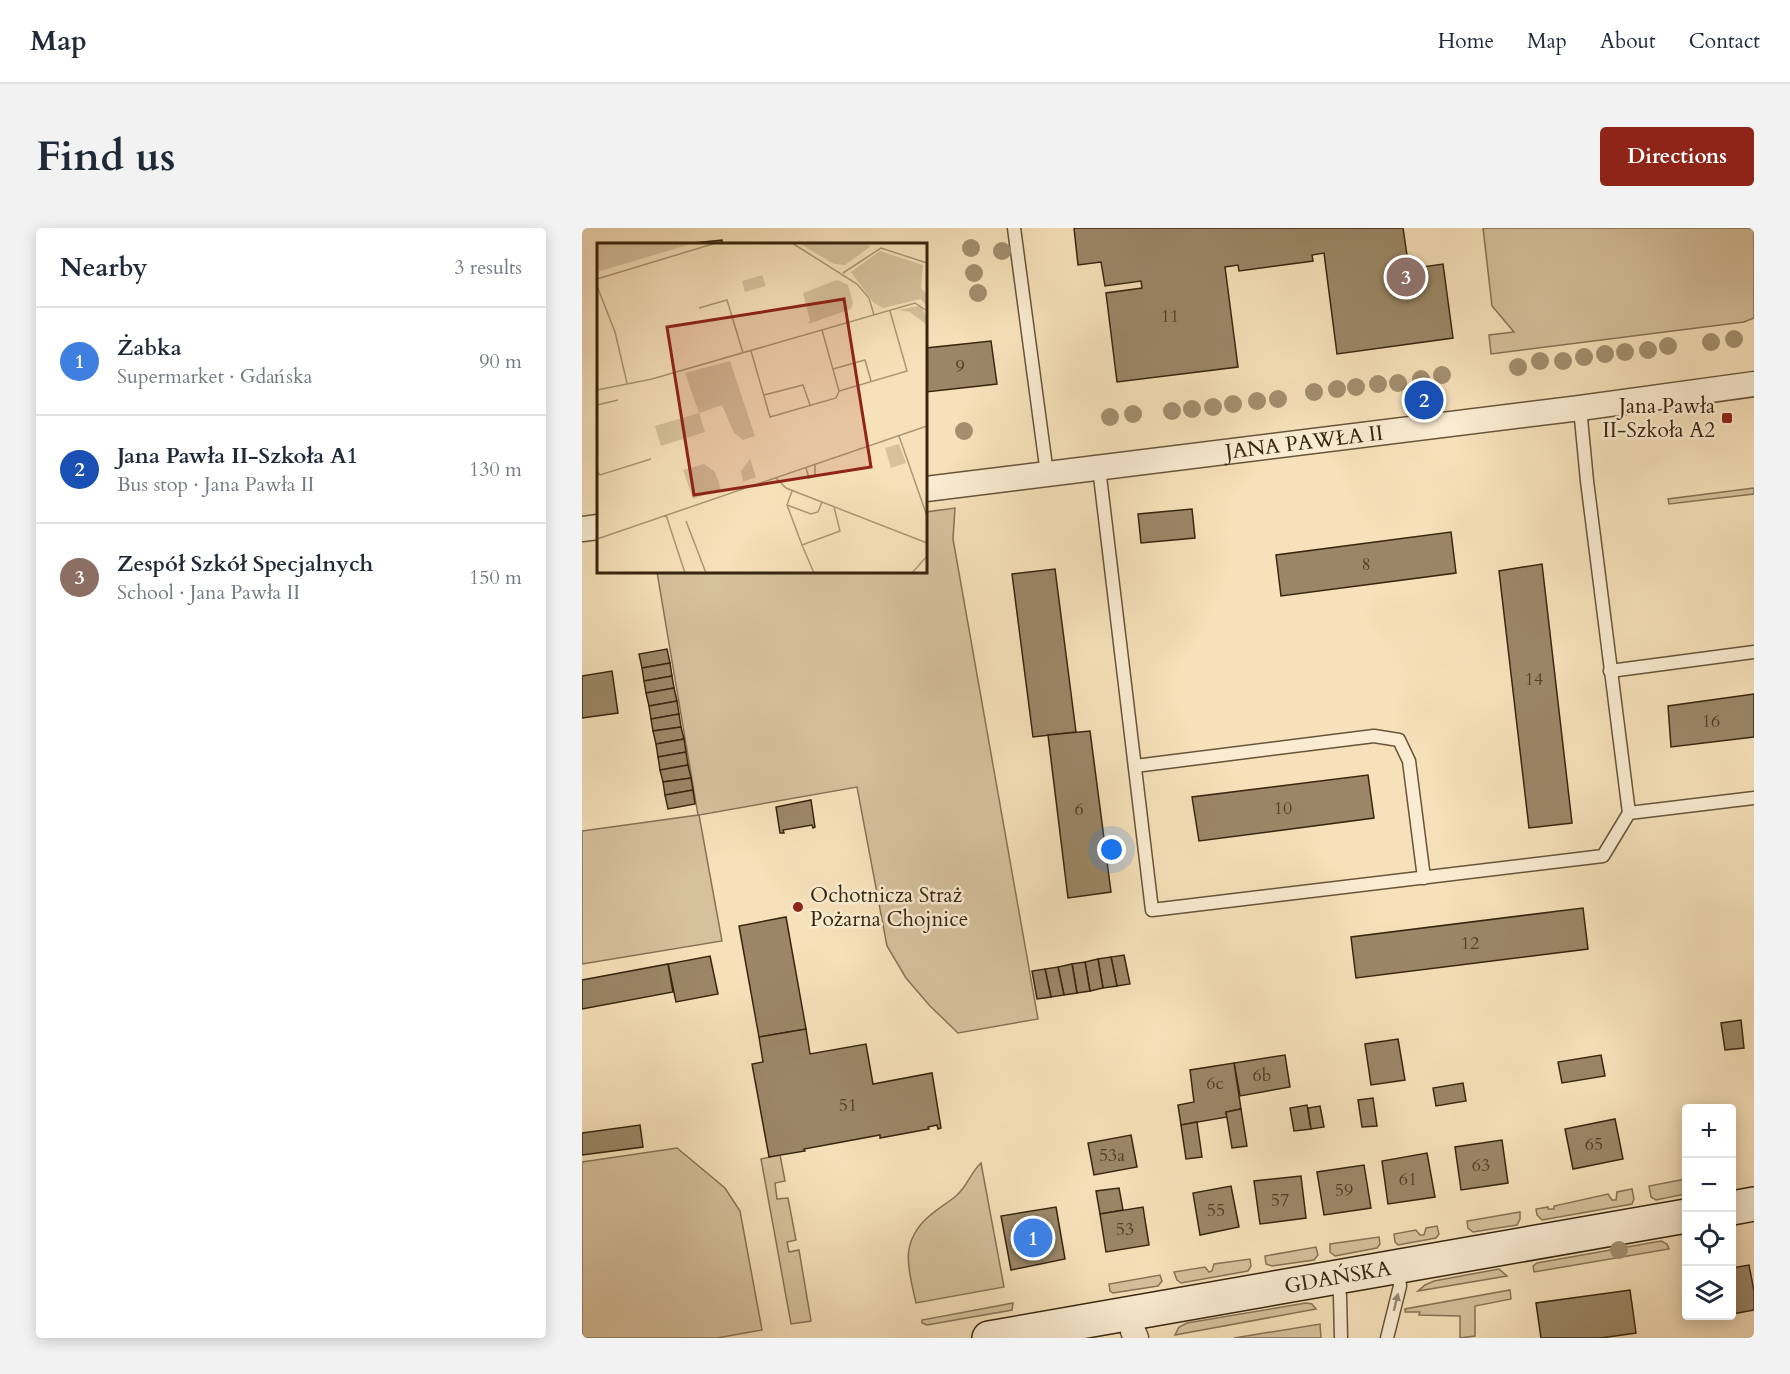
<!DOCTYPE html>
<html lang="en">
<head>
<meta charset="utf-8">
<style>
	:root { --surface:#fff; --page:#f2f2f3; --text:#1f2937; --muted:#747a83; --line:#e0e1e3; --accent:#8f2418 }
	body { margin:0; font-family:Cardo,serif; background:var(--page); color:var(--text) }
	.controls { position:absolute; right:18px; bottom:18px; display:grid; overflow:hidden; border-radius:6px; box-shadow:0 3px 15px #0003 }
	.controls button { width:54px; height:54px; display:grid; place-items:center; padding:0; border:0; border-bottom:2px solid var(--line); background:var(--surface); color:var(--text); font:30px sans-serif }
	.you { position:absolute; left:530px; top:622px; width:21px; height:21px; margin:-15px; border:4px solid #fff; border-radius:50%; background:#1a73e8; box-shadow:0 0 0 9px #1a73e833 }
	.badge { display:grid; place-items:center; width:39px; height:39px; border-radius:50%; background:var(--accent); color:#fff; font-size:20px; font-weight:700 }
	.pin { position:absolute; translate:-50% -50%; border:3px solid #fff; box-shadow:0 2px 6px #0006 }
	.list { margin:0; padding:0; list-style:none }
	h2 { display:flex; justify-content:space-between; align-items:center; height:78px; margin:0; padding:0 24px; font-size:26px }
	h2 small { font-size:20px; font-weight:400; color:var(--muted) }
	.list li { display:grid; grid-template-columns:39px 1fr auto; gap:18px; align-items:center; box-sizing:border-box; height:108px; padding:0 24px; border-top:2px solid var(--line) }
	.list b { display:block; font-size:22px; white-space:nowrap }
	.list p { margin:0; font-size:20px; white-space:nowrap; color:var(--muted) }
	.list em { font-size:20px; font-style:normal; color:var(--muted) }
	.icon { flex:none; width:33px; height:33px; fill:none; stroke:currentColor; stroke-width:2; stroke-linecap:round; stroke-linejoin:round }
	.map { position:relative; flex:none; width:1172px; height:1110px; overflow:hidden; border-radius:6px }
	header { display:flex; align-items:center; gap:36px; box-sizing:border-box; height:84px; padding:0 30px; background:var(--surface); border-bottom:2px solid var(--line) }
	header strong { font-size:28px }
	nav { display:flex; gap:33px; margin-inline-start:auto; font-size:21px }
	.intro { display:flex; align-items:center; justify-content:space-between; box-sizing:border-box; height:144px; padding:0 36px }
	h1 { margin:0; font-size:42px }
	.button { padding:15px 27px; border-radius:6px; background:var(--accent); color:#fff; font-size:21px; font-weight:700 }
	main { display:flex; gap:36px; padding:0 36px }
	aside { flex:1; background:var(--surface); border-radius:6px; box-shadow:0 3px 15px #0003 }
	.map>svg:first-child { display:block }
</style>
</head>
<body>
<header>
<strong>Map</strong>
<nav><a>Home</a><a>Map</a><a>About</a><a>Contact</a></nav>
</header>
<div class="intro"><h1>Find us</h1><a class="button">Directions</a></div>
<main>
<aside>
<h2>Nearby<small>3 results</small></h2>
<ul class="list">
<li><span class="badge" style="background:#3f7fe0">1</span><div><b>Żabka</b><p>Supermarket · Gdańska</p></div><em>90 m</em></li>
<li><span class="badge" style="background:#1a4fb4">2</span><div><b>Jana Pawła II-Szkoła A1</b><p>Bus stop · Jana Pawła II</p></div><em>130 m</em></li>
<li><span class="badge" style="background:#8d6e63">3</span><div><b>Zespół Szkół Specjalnych</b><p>School · Jana Pawła II</p></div><em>150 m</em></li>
</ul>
</aside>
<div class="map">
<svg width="1172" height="1110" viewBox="0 0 1172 1110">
	<rect width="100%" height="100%" fill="#f7e1ba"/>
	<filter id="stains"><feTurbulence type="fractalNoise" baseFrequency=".00333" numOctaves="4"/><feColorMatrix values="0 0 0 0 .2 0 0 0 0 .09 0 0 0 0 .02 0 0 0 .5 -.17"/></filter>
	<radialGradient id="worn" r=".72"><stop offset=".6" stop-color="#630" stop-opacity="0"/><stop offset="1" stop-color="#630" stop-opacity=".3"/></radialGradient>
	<g fill="#d6c19d" stroke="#867356" stroke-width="1.5">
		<path d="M901,0H1172V90L1162,94L909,126L907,107L932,104L910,78Z"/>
		<path d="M1172,260V266L1087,276L1086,271Z"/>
		<path d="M373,280L371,311L456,791L376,805L348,778L324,750L305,718L275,559L117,587L140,713L0,736V603L116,587L75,344H344V284Z"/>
		<path d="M95,920L143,960L158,983L180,1102L135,1110H0V934Z"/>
		<path d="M198,927L203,953L193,955L195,971L206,970L214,1012L205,1014L207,1024L217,1022L229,1093L209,1096L179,931Z"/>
		<path d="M399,935L422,1059L334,1075C327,1043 317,1017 344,991C353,982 364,976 374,968C386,958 388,945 399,935Z"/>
		<path d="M1104,951V966L1074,972L1069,969L1067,958Z"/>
		<path d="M1050,961L1052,971L1050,976L960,992L955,987L954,981L966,979V981H972V978L1026,966L1030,972H1034L1035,964Z"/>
		<path d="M938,984V991L935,997L891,1004L886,1000L885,993Z"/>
		<path d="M855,998L857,1006L854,1010L816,1017L813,1014L812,1006L834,1002L838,1007H842L844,1000Z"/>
		<path d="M797,1009L798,1016L795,1020L753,1028L748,1024V1016Z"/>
		<path d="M1079,1013L1085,1016L1087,1021L952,1044L951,1038L955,1035Z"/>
		<path d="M734,1019L736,1027L732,1032L690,1038L684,1036L683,1028Z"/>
		<path d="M668,1031L669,1038L666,1043L599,1055L595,1052L592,1044L623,1039L627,1044L630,1043L632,1036Z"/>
		<path d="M917,1041L925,1048L836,1063L843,1057L852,1053Z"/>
		<path d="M578,1047L580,1053L576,1058L531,1065L528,1063L527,1056Z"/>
		<path d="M928,1062L929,1071L893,1078V1108L878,1110V1088L837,1087L838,1084H823V1081Z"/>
		<path d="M431,1075L430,1082L345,1097L340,1095V1092Z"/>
		<path d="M724,1075L730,1076L734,1081L593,1107L597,1099L605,1095Z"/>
		<path d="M738,1096L739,1110H652Z"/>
	</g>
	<g fill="#9b8767" stroke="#37250e" stroke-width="1.5">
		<path d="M492,0H821L827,41L861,36L871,110L755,126L742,25L730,27L731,33L657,43L656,37L643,39L656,139L535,154L524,65L560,60L559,53L523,58L519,34L496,37Z"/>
		<path d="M140,12V16H101Z"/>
		<path d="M409,113L415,156L344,164V120Z"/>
		<path d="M610,281L613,310L559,315L556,286Z"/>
		<path d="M869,304L874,345L699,368L694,327Z"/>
		<path d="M960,336L990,595L947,600L917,343Z"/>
		<path d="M473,341L494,504L451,509L430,346Z"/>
		<path d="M85,421L88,435L60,440L57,426Z"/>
		<path d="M88,435L90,448L62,453L60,440Z"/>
		<path d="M30,443L36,485L0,490V448Z"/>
		<path d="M90,448L92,460L64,465L62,453Z"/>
		<path d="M92,460L95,473L67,478L64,465Z"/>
		<path d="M1172,466V509L1089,519L1086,478Z"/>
		<path d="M95,473L97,486L69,491L67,478Z"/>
		<path d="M97,486L99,499L71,503L69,491Z"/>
		<path d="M99,499L102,511L74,516L71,503Z"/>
		<path d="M508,503L529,664L486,670L466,507Z"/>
		<path d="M102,511L104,524L76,529L74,516Z"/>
		<path d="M104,524L106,537L78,542L76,529Z"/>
		<path d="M106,537L109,550L81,554L78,542Z"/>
		<path d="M786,547L792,590L617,613L610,569Z"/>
		<path d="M109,550L111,562L83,567L81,554Z"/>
		<path d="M111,562L113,576L86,581L83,567Z"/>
		<path d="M229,572L233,599L231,600L230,597L201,602L202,605H198L194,579Z"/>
		<path d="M1001,680L1006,721L774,750L769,709Z"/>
		<path d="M204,689L224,801L177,809L157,698Z"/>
		<path d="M542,727L548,756L535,758L529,729Z"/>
		<path d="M128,728L136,766L94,774L86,736Z"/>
		<path d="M529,729L535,758L521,760L516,731Z"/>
		<path d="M516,731L521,760L508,763L503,734Z"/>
		<path d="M503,734L508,763L495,765L490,736Z"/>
		<path d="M86,736L91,764L0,781V752Z"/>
		<path d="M490,736L495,765L482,767L476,739Z"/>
		<path d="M476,739L482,767L469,769L463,741Z"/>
		<path d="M463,741L469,769L455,771L450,743Z"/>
		<path d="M1159,792L1162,820L1143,822L1139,795Z"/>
		<path d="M224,801L228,826L284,816L291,856L350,845L359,900L356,901L355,897L346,899L347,901L298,910V907L222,921L223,923L187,929L170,836L181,834L177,809Z"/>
		<path d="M816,811L823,852L789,857L783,816Z"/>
		<path d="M703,827L708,859L658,868L652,835Z"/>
		<path d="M1019,827L1023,848L980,855L976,834Z"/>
		<path d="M652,835L659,881L644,884L645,889L599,897L596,877L612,874L608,842Z"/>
		<path d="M881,855L884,873L854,878L851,860Z"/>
		<path d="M791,870L795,898L780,899L776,872Z"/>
		<path d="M725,877L729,901L712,903L708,880Z"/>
		<path d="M738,878L742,899L729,901L726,880Z"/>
		<path d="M659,881L665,918L650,920L644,884Z"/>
		<path d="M1033,891L1041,931L991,941L983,901Z"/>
		<path d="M615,894L620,929L604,931L599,897Z"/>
		<path d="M58,897L61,919L0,927V905Z"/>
		<path d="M549,907L555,939L512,947L506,915Z"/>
		<path d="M920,912L926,955L879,962L873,919Z"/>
		<path d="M845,925L853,969L806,976L800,933Z"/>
		<path d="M782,937L789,980L742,987L735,944Z"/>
		<path d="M719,948L724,990L678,996L672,953Z"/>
		<path d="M649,958L657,999L618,1007L611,965Z"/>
		<path d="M537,960L541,982L518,986L514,963Z"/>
		<path d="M474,979L483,1031L429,1042L419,988Z"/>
		<path d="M561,979L567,1017L524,1024L518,986Z"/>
		<path d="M1167,1037L1172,1063V1082L1150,1086V1040Z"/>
		<path d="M1048,1062L1054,1105L1019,1110H959L954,1075Z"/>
	</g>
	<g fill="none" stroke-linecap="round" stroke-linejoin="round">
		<g stroke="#675439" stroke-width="15">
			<g id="service">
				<path d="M432,0L465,246"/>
				<path d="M998,180L1005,253L1047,585"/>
				<path d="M517,240L570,682L1021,628L1047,585L1172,570"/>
				<path d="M1028,443L1172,424"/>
				<path d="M553,538L792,508L817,512L827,533L842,650"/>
				<path d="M755,1050L758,1068L759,1110"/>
				<path d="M805,1110L818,1058L816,1041"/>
			</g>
		</g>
		<g stroke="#675439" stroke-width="27">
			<g id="minor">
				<path id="s1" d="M344,261L998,180L1172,156"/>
				<path d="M0,301L16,299"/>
				<path d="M548,1085L551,1103L554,1110"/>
			</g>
		</g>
		<g stroke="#37250e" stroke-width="36">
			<g id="secondary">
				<path d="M1150,980L1172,976"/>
				<path id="s2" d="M407,1110L1104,988"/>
			</g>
		</g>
		<use href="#service" stroke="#faecd2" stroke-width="12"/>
		<use href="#minor" stroke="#faecd2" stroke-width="24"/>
		<use href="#secondary" stroke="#faecd2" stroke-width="33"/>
	</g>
	<g fill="#a38f6f">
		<circle cx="389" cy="20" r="9"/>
		<circle cx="420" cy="23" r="9"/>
		<circle cx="392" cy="45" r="9"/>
		<circle cx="396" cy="65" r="9"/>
		<circle cx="1152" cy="111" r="9"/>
		<circle cx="1129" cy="114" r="9"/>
		<circle cx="1086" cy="118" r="9"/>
		<circle cx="1066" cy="122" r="9"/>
		<circle cx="1043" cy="124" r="9"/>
		<circle cx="1023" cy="126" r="9"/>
		<circle cx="1002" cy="129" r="9"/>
		<circle cx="958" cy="133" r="9"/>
		<circle cx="981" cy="133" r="9"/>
		<circle cx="936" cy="139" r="9"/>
		<circle cx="860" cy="147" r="9"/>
		<circle cx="839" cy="151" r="9"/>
		<circle cx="816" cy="155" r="9"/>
		<circle cx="796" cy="156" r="9"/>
		<circle cx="774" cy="159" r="9"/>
		<circle cx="755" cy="161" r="9"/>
		<circle cx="732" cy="164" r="9"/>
		<circle cx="696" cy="171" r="9"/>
		<circle cx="675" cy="173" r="9"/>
		<circle cx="651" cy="176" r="9"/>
		<circle cx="631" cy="179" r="9"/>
		<circle cx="610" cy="181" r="9"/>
		<circle cx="590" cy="183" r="9"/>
		<circle cx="551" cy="186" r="9"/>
		<circle cx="528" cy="189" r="9"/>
		<circle cx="382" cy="203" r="9"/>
		<circle cx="1037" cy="1022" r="9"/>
	</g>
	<defs><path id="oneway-solid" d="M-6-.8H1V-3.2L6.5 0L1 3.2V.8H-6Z" transform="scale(1.5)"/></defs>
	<use fill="#988870" href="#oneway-solid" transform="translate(814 1074) rotate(-76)"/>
	<g fill="#8f2418" stroke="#faecd2" stroke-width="2">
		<rect x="1139" y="184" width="12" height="12" rx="3"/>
		<circle cx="216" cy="679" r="6"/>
	</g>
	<g text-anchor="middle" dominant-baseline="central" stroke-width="5" stroke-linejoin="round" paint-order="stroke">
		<g font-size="18" fill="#503e24">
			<text x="588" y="88">11</text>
			<text x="378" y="138">9</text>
			<text x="784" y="336">8</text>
			<text x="952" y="451">14</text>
			<text x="1129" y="493">16</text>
			<text x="701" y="580">10</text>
			<text x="497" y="581">6</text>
			<text x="888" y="715">12</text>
			<text x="680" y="847">6b</text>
			<text x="633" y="855">6c</text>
			<text x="266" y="877">51</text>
			<text x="1012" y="916">65</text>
			<text x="530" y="927">53a</text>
			<text x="899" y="937">63</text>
			<text x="826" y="951">61</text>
			<text x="762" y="962">59</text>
			<text x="698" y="972">57</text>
			<text x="634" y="982">55</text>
			<text x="543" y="1001">53</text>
		</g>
		<g font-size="21" fill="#37250e" stroke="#faecd2" text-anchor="end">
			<text x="1133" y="178">Jana Pawła<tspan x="1133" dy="24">II-Szkoła A2</tspan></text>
			<text x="228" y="667" text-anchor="start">Ochotnicza Straż<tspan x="228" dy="24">Pożarna Chojnice</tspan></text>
		</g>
		<g font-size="21" fill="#37250e" stroke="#faecd2">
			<text stroke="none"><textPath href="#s1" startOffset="381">JANA PAWŁA II</textPath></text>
			<text stroke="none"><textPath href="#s2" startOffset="354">GDAŃSKA</textPath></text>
		</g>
	</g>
	<g transform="translate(15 15)">
		<rect width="330" height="330" fill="#f7e1ba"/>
		<path d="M0,0H97L0,29ZM202,0H268L274,3L248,22L237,21ZM283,8L326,22L324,45L330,52V64L324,56L286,65L277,60L254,29ZM165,32L169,43L148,49L145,38ZM240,37L251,42L256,60L254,66L211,81L213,77L206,50ZM323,63L330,73V82L313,69L301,67ZM133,118L158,193L146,197L137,190L125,162L102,170L108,189L64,203L58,183L102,170L88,130ZM302,201L309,220L294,225L288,205ZM153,216L159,234L146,239L144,228ZM107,221L118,229L124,246L96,256L86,227Z" fill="#d6c19d"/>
		<path fill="none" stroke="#aa9675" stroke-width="1.5" d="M195,0L260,41L272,55L277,72M246,30L284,5L330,20M0,36L119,0M0,43L18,89L30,140M102,65L130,57L146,110M225,87L242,148M154,108L173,174L239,155L242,148L310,128L293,68M236,126L268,117L274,138M0,147L55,136L318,60L330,68M167,152L206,142L213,162M0,162L21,157M302,193L330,273M209,225L212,235L218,233V222M0,228L3,232L54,216M179,235L189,245L330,300M195,248L190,262L214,271L221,269L225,259M190,262L205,302L243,288L237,264M69,272L88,330M89,278L109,330M0,296L330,183M205,302L217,330M315,330L330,313"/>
		<path fill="#8f2418" fill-opacity="0.15" stroke="#8f2418" stroke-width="3" d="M247,56L274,224L97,252L70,84Z"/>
		<rect width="330" height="330" fill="none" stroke="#37250e" stroke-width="3"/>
	</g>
	<rect width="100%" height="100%" filter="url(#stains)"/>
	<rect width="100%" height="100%" fill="url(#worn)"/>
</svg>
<div class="controls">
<button>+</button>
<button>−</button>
<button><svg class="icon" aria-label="locate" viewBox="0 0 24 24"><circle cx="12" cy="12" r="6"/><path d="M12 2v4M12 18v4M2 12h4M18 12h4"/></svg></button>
<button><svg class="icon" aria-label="layers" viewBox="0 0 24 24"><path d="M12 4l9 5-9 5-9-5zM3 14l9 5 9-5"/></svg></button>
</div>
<div class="you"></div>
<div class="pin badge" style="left:451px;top:1010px;background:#3f7fe0">1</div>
<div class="pin badge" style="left:842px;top:172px;background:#1a4fb4">2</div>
<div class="pin badge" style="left:824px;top:49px;background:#8d6e63">3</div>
</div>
</main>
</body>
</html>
